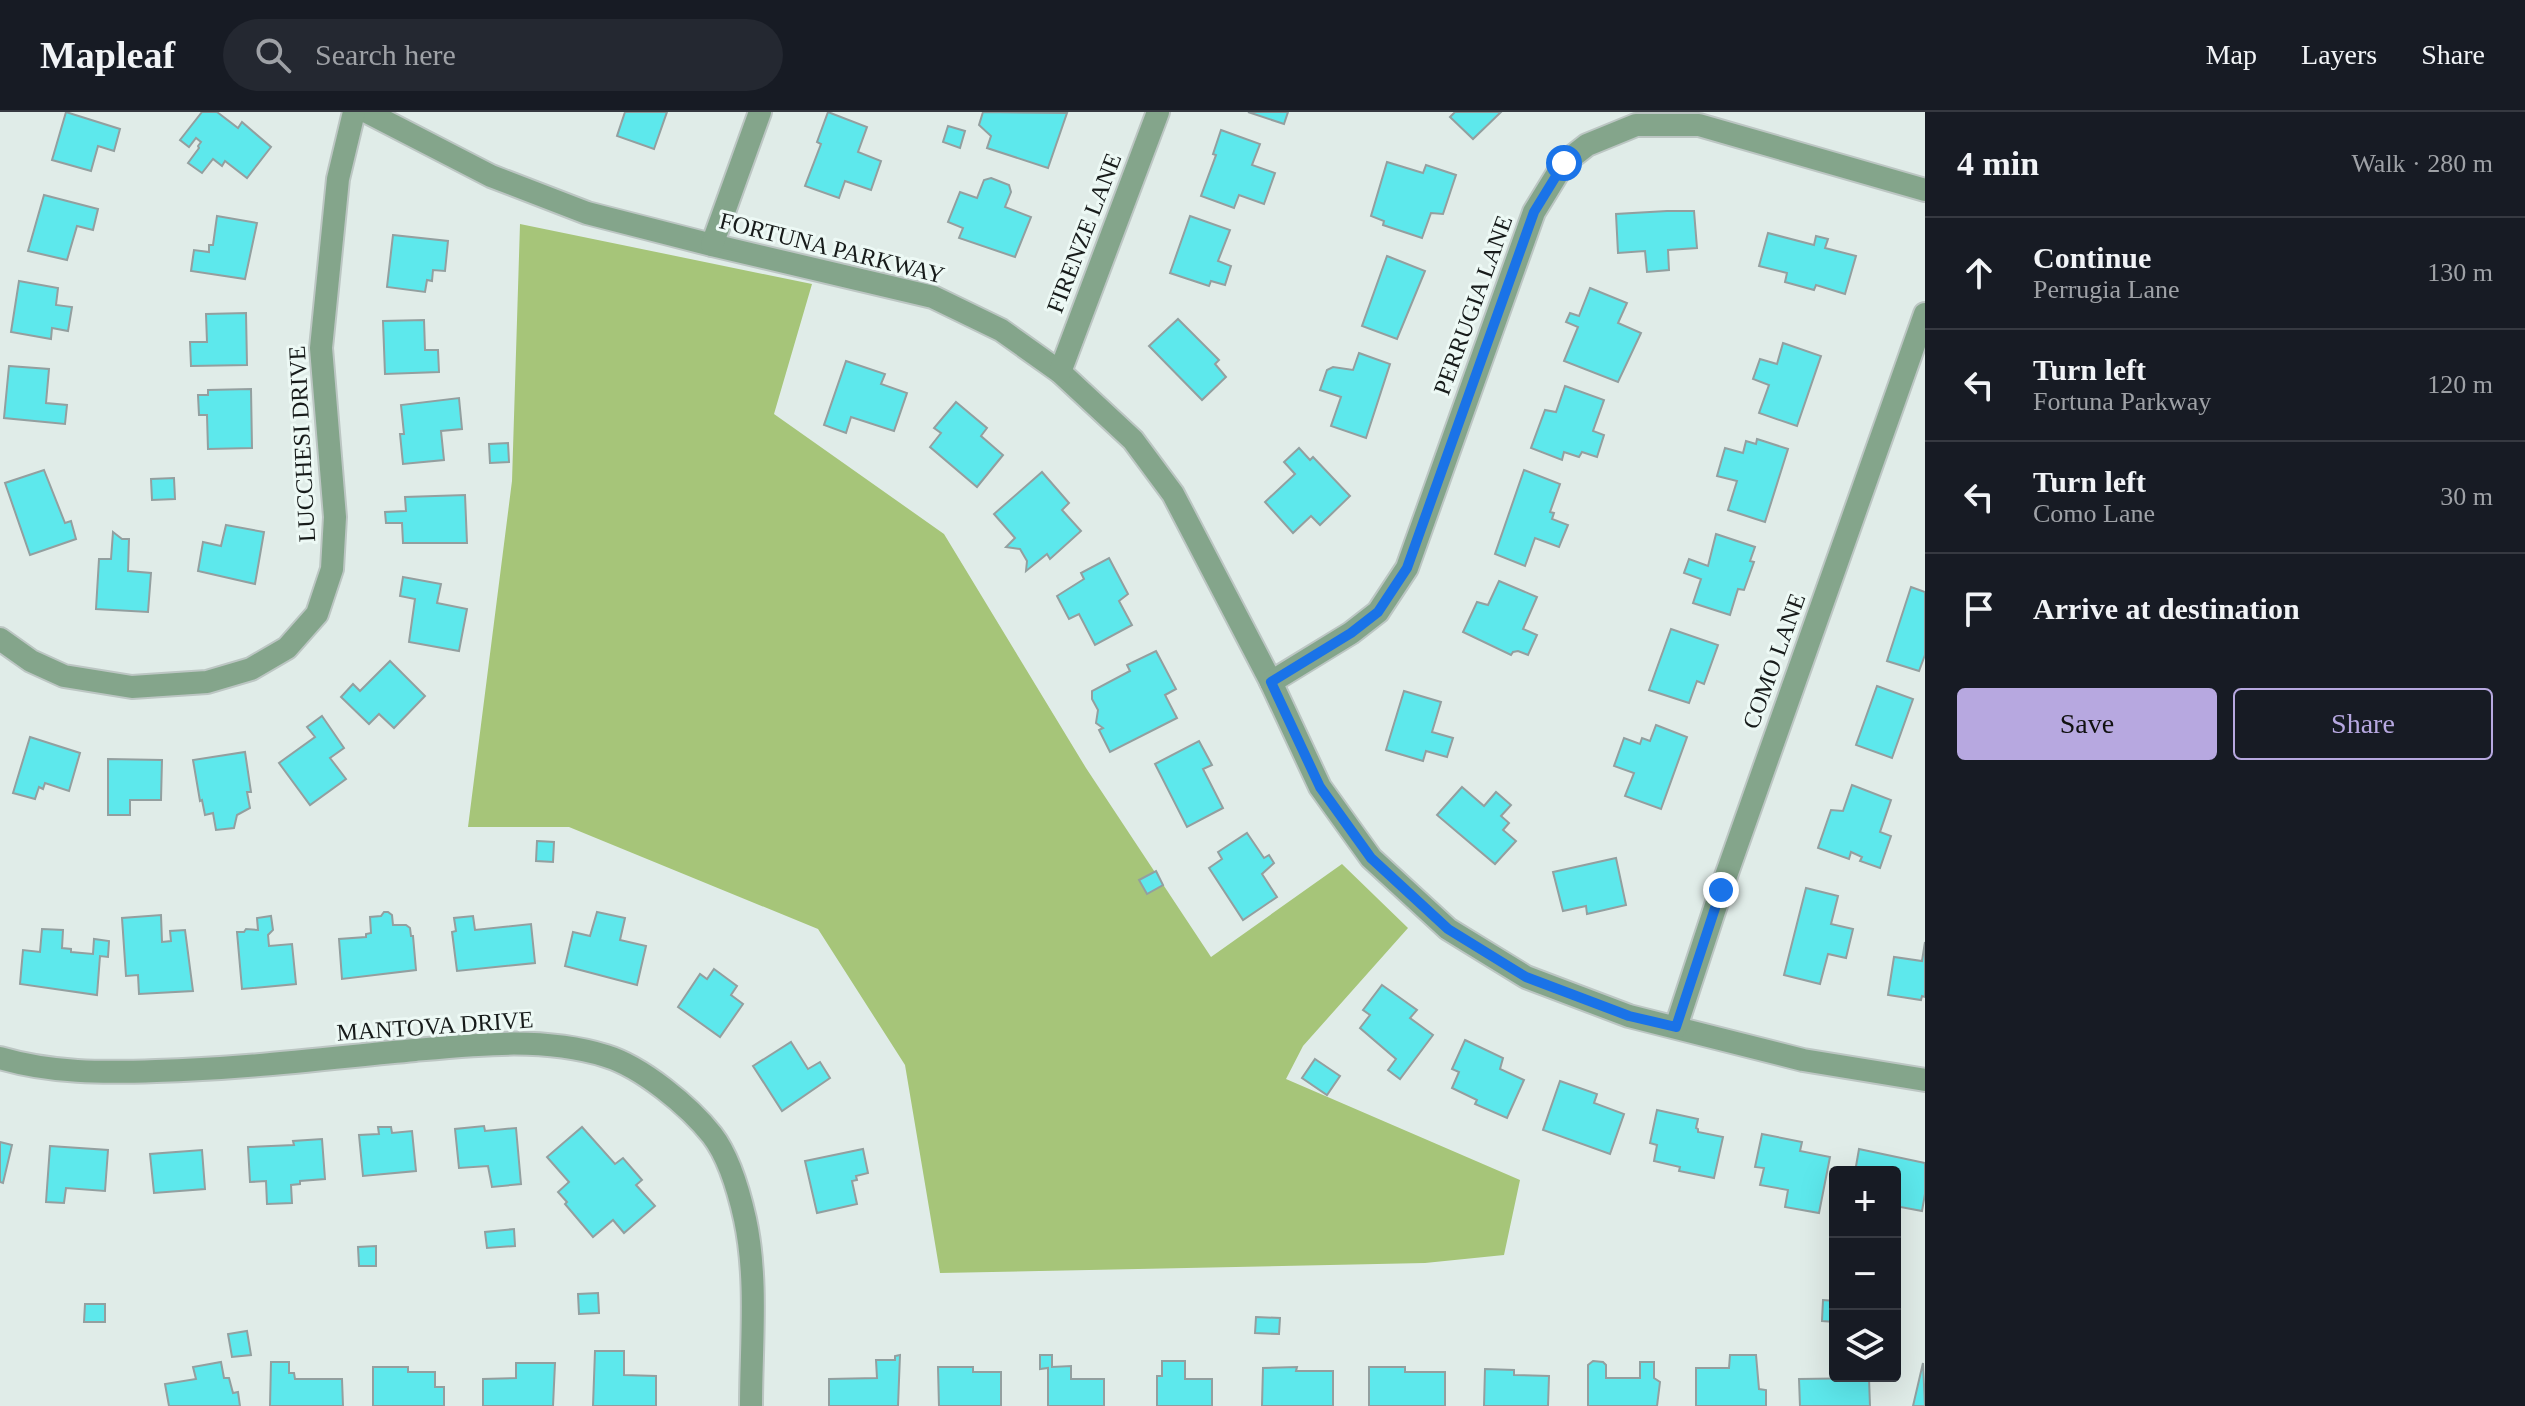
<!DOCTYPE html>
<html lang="en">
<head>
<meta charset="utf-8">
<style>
	:root { --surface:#171b24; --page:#242831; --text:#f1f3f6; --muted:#9ea1a6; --line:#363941; --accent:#b7a8e0 }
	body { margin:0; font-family:Georgia,serif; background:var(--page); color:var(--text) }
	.controls { position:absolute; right:24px; bottom:24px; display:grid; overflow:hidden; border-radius:8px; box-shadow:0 8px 32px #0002 }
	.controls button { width:72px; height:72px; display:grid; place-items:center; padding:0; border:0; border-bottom:2px solid var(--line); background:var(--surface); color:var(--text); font:40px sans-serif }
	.stop { position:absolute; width:24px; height:24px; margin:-18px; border:6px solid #1a73e8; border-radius:50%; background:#fff }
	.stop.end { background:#1a73e8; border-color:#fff; box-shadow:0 2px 8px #0008 }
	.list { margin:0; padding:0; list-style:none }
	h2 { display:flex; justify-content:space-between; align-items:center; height:104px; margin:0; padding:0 32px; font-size:34px }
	h2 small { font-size:26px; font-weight:400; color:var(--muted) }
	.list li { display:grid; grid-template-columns:52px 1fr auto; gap:24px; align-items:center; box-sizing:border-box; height:112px; padding:0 32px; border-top:2px solid var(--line) }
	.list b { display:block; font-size:30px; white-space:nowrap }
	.list p { margin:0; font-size:26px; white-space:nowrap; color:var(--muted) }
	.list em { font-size:26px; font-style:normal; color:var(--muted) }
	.actions { display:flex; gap:16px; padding:24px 32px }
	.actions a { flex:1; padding:18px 0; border:2px solid var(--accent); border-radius:8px; text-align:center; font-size:28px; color:var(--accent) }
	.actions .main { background:var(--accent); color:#111 }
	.icon { flex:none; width:44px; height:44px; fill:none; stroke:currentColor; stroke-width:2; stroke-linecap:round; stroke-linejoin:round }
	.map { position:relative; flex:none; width:1925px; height:1294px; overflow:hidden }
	header { display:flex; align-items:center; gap:48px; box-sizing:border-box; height:112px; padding:0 40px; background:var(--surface); border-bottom:2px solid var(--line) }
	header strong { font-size:38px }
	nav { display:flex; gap:44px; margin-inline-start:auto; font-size:28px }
	.search { width:560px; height:72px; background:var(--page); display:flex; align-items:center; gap:20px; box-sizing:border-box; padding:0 28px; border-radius:44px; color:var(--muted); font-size:30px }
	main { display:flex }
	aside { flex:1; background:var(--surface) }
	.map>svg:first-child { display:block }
</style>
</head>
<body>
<header>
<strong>Mapleaf</strong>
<div class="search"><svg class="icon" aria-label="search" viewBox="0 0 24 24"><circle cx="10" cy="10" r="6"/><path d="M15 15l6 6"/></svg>Search here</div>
<nav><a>Map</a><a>Layers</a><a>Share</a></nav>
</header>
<main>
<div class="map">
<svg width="1925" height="1294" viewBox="0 0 1925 1294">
	<rect width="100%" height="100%" fill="#e0ece8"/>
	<path fill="#a6c579" d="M520,112L812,172L774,302L944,422L1086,656L1211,845L1342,752L1408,816L1303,934L1286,967L1520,1068L1504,1143L1425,1151L940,1161L905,953L818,817L569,715H468L512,369Z"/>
	<g fill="#5de8ec" stroke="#939f9f" stroke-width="2">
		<path d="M66,0L120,17L114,39L98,34L91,59L52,48Z"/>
		<path d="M202,0H217L238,16L242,10L271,35L247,66L225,49L222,54L213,47L202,61L188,51L199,36L198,34L201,30L196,26L189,35L180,28Z"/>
		<path d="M625,0H667L654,37L617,24Z"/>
		<path d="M828,0L867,15L858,40L881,49L871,78L845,69L839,86L805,74L821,32L817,30Z"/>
		<path d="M983,0L1067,1L1048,56L987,36L991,24L979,13Z"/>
		<path d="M1248,0H1288L1284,12Z"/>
		<path d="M1455,0H1501L1473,27L1450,5Z"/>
		<path d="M948,14L965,19L960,36L943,30Z"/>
		<path d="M1221,18L1260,32L1252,53L1275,61L1264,92L1239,83L1234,96L1201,84L1216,43L1213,42Z"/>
		<path d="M1387,50L1423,61L1426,53L1456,63L1443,102L1431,101L1422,126L1383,113L1384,109L1371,104Z"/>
		<path d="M991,66L1009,73L1011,80L1005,95L1031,105L1015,145L959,126L963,116L948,110L960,80L977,86L984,68Z"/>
		<path d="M44,83L98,97L93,118L77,114L67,148L28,139Z"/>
		<path d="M1667,99H1694L1697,136L1668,138L1669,158L1647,160L1645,139L1618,141L1616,102Z"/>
		<path d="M217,104L257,111L245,167L191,159L194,138L209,140V133H213Z"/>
		<path d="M1190,104L1230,118L1218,149L1231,154L1225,173L1211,169L1209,174L1170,161Z"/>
		<path d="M1768,121L1814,133L1816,124L1828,127L1825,136L1856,144L1845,182L1816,173L1814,178L1785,170L1787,161L1759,154Z"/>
		<path d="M393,123L448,129L445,159L433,158L432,169L427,168L425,180L387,175Z"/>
		<path d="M1387,144L1425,159L1397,227L1362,214Z"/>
		<path d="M19,169L58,176L56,193L72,195L68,219L52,216L51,227L11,220Z"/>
		<path d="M1590,176L1627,191L1618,211L1641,221L1618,270L1564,249L1578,215L1566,210L1570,201L1579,204Z"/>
		<path d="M246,201L247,253L191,254L190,230H207L206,202Z"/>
		<path d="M1178,207L1219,248L1215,252L1226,265L1202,288L1149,234Z"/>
		<path d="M424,208L425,238H438L439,260L385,262L383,209Z"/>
		<path d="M1783,231L1821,244L1797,314L1759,301L1769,273L1753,267L1760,247L1777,252Z"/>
		<path d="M1359,241L1390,252L1366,326L1331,314L1341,285L1320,278L1327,258L1333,255L1353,258Z"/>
		<path d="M846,249L885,262L881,272L907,281L894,319L851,305L846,321L824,313Z"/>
		<path d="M9,254L49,257L46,291L67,293L65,312L4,306Z"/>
		<path d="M1565,274L1604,288L1593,319L1604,323L1597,345L1582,340L1579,345L1564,340L1562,348L1531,336L1545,298L1556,300Z"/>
		<path d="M251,277L252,336L208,337L207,303H199L198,283H208V278Z"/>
		<path d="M459,286L462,317L441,319L444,348L403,352L400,322H404L401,293Z"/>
		<path d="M956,290L987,316L981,324L1003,343L977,375L930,335L941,321L934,316Z"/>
		<path d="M1757,327L1788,337L1765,410L1728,398L1737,369L1717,364L1725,336L1743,341L1746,329L1756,332Z"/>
		<path d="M508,331L509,350L490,351L489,332Z"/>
		<path d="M1299,336L1310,348L1313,345L1350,384L1320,413L1311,404L1293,421L1265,390L1295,362L1284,350Z"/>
		<path d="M44,358L65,411L71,409L76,427L30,443L5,371Z"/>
		<path d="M1524,358L1560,372L1550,400L1554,401L1552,407L1568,413L1559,435L1535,426L1525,454L1495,442Z"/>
		<path d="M1042,360L1069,391L1062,398L1081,419L1050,447L1047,442L1026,459L1027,449L1020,437L1006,435L1015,426L994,402Z"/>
		<path d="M174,366L175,387L152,388L151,367Z"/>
		<path d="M465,383L467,431H403L402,411H386L385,400L406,399L405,385Z"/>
		<path d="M226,413L264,420L255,472L198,459L203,430L221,434Z"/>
		<path d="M113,420L122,427H129L128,459L151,461L148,500L96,497L99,447H111Z"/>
		<path d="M1716,422L1755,435L1750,449L1754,450L1744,478L1738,477L1730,503L1693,491L1701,467L1684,461L1689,447L1708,454Z"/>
		<path d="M1109,446L1128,482L1119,489L1132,513L1095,533L1079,502L1069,507L1057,484L1084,467L1081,461Z"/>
		<path d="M403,465L441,472L437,491L467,497L459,539L409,530L415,487L400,484Z"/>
		<path d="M1499,469L1537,485L1523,517L1537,523L1528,543L1518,539L1513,540L1511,543L1463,520L1477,490L1488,493Z"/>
		<path d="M1911,475L1925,480V543L1919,559L1887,549Z"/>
		<path d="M1671,517L1718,533L1704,572L1697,569L1689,591L1649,578Z"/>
		<path d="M1156,539L1176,577L1165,583L1177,606L1110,640L1099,618L1103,616L1096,611L1098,598L1092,587V579L1130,559L1127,553Z"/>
		<path d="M390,549L425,584L394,616L379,602L369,612L341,585L353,572L360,579Z"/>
		<path d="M1877,574L1913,587L1892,646L1856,633Z"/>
		<path d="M1404,579L1441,590L1432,620L1453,626L1447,645L1426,639L1423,649L1386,638Z"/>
		<path d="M322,604L344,636L330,646L346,667L310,693L279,651L315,625L307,615Z"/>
		<path d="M1656,613L1687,625L1661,697L1625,684L1634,661L1614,654L1624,626L1640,632L1642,626L1650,629Z"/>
		<path d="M30,625L80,641L69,679L45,671L43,677L39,675L35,687L13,681Z"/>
		<path d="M1199,629L1212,653L1203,657L1223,696L1187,715L1155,652Z"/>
		<path d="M245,640L251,680H247L250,696L237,703L234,716L216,718L213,701L205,703L202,688L200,689L193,648Z"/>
		<path d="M108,647L162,648L161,688H130V703H108Z"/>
		<path d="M1852,673L1891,688L1880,720L1891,724L1880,756L1860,749L1862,745L1851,740L1849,747L1818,736L1831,698L1843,699Z"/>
		<path d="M1462,675L1484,694L1496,680L1511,693L1501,704L1509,711L1503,718L1516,729L1495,752L1437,703Z"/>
		<path d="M1247,721L1264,746L1269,743L1274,751L1262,762L1277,785L1243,808L1209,756L1222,747L1218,740Z"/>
		<path d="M537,729L554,730L553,750L536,749Z"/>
		<path d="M1616,746L1626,793L1587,802L1586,794L1563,799L1553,760Z"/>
		<path d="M1156,759L1163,773L1147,782L1139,768Z"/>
		<path d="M1806,776L1838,784L1831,812L1853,817L1846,846L1828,842L1820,872L1784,863Z"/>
		<path d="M384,800H388L392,803L393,813H406L410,816L411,824H413L416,858L342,867L339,827L366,825V822L371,821L370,805L381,804Z"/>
		<path d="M597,800L625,806L620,828L646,834L637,873L565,854L573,820L590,824Z"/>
		<path d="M161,803L162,830L171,829L170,819L185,818L193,879L139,882L138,863L126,864L122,806Z"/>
		<path d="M271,804L273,818L268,823L269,834L292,832L296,872L242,877L237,820H244L246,817L258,818L257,806Z"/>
		<path d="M473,804L475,818L531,812L535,851L457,859L452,820L456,819L454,806Z"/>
		<path d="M42,817L63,818L62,836L71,837V840L93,842L94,827L109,829L108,845L100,844L97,883L20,872L23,838L40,840Z"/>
		<path d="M1925,830V885L1922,884L1921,888L1888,883L1894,845L1922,849Z"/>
		<path d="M714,857L737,874L731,883L743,892L720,925L678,895L700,862L707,867Z"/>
		<path d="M1382,873L1417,898L1410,906L1433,923L1400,967L1388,958L1396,947L1360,916L1370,903L1363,898Z"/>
		<path d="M1465,928L1503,946L1500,957L1524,968L1507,1006L1475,992L1477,988L1452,976L1459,960L1452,957Z"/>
		<path d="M791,930L808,957L820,950L830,966L782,999L753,954Z"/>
		<path d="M1315,947L1340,964L1327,983L1302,966Z"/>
		<path d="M1560,969L1597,982L1594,991L1624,1002L1610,1042L1543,1018Z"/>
		<path d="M1657,998L1698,1007L1696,1016L1698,1017V1020L1723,1025L1714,1066L1679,1059L1680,1055L1654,1049L1657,1033L1650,1031Z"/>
		<path d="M484,1014L485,1019L516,1016L521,1072L492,1075L488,1054L459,1056L455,1017Z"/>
		<path d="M378,1015H391L392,1021L412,1019L416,1059L363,1064L359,1023L379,1022Z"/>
		<path d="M582,1015L615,1052L623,1046L642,1068L636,1073L655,1094L624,1121L613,1108L593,1125L565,1092L567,1090L558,1080L569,1070L547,1045Z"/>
		<path d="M1762,1022L1802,1030L1800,1039L1830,1045L1819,1101L1785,1095L1788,1078L1760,1073L1764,1056L1755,1055Z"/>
		<path d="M322,1027L325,1067L300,1069V1072L291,1073L292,1091L267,1092L266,1069L250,1070L248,1035L294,1033L293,1029Z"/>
		<path d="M0,1030L12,1033L3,1071L0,1070Z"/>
		<path d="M50,1034L108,1038L105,1079L66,1076L64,1091L46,1090Z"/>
		<path d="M863,1037L868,1061L856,1064L857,1068L852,1069L857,1092L817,1101L805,1049Z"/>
		<path d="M1859,1037L1925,1051V1082L1922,1099L1895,1094V1060H1855Z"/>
		<path d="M202,1038L205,1077L154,1081L150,1042Z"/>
		<path d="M514,1117L515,1134L487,1136L485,1120Z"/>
		<path d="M376,1134V1154H359L358,1135Z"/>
		<path d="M598,1181L599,1201L579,1202L578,1182Z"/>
		<path d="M1823,1188L1835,1189V1210L1822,1209Z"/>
		<path d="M85,1192H105V1210H84Z"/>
		<path d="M1256,1205L1280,1206L1279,1222L1255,1221Z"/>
		<path d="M247,1219L251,1243L232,1245L228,1222Z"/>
		<path d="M595,1239H624V1263L656,1264V1294H593Z"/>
		<path d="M900,1243L898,1294H829V1267L877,1266L876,1248H895V1244Z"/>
		<path d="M1040,1243H1052V1255L1071,1254V1267H1104V1294H1048V1256L1040,1257Z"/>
		<path d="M1730,1243H1756L1759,1277L1766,1278V1294H1696V1256H1729Z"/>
		<path d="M1162,1249H1185V1267H1212V1294H1157V1264H1162Z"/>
		<path d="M1593,1249L1603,1250L1606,1253V1266H1640V1250H1654V1266L1660,1270L1657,1294H1588V1253Z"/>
		<path d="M221,1250L224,1266H229L233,1281L238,1280L240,1294H169L165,1272L196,1267L193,1255Z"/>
		<path d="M271,1250H289V1261H294L295,1267H342L343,1294H270Z"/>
		<path d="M516,1251H555L553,1294H483V1267L516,1266Z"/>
		<path d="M1923,1251L1925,1294H1913Z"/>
		<path d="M373,1255H408V1260H435V1275H444V1294H373Z"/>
		<path d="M938,1255H973V1260H1001V1294H939Z"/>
		<path d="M1297,1255L1296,1259H1333V1294H1262L1263,1256Z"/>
		<path d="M1369,1255H1405V1260H1445V1294H1369Z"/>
		<path d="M1485,1257L1514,1258V1263L1549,1264L1548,1294H1484Z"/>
		<path d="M1869,1266L1870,1294H1800L1799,1267Z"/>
	</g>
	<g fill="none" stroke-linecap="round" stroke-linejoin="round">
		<g stroke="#bcc6c3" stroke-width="26">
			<g id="minor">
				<path d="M367,0L491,64L587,101L712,133L933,185L1001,218L1060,260L1133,328L1173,382L1271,570L1320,675L1371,746L1448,817L1526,865L1629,904L1803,948L1925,968"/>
				<path d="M712,133L760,0"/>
				<path d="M1060,260L1158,0"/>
				<path d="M0,527L31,549L64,564L132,575L207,570L251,557L287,536L317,502L332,457L335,405L321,236L338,67L354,0"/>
				<path d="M1271,570L1351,521L1378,500L1407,456L1534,100L1564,51L1587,33L1636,13H1699L1925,78"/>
				<path d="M1676,915L1721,778L1925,202"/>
				<path d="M0,946C51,961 103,961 156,959C242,957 329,946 415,938C479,932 544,925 606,944C642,955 689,994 712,1023C729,1045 739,1080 745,1107C758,1167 751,1233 751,1294"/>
			</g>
		</g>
		<use href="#minor" stroke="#84a58b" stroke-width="22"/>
	</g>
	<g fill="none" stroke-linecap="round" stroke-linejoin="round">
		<path stroke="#1a73e8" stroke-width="10" d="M1564,51L1534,100L1407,456L1378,500L1351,521L1271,570L1320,675L1371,746L1448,817L1526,865L1629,904L1676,915L1721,778"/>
	</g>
	<g text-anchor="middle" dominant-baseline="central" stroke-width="6" stroke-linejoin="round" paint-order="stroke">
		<g font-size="24" fill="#171b1a" stroke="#edf9f5">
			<text transform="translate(1084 121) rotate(-69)">FIRENZE LANE</text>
			<text transform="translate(832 136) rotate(14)">FORTUNA PARKWAY</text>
			<text transform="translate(1473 193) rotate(-70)">PERRUGIA LANE</text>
			<text transform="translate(302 332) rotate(-93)">LUCCHESI DRIVE</text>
			<text transform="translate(1774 549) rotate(-70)">COMO LANE</text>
			<text transform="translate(435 914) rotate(-4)">MANTOVA DRIVE</text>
		</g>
	</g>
</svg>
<div class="controls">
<button>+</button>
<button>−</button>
<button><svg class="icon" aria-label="layers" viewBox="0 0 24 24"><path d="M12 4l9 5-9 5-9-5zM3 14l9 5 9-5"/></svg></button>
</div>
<div class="stop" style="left:1564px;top:51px"></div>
<div class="stop end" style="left:1721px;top:778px"></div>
</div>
<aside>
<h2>4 min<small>Walk · 280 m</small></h2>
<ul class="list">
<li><svg class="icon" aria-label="ahead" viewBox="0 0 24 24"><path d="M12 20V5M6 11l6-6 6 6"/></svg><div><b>Continue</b><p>Perrugia Lane</p></div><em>130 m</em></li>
<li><svg class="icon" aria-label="left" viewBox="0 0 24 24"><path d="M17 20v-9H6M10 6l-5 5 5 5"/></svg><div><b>Turn left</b><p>Fortuna Parkway</p></div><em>120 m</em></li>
<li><svg class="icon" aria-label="left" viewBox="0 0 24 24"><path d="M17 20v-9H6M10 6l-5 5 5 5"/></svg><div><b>Turn left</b><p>Como Lane</p></div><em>30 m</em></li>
<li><svg class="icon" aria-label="arrive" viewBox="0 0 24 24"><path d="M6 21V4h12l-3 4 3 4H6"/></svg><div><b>Arrive at destination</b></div></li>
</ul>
<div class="actions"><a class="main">Save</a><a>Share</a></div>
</aside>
</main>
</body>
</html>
